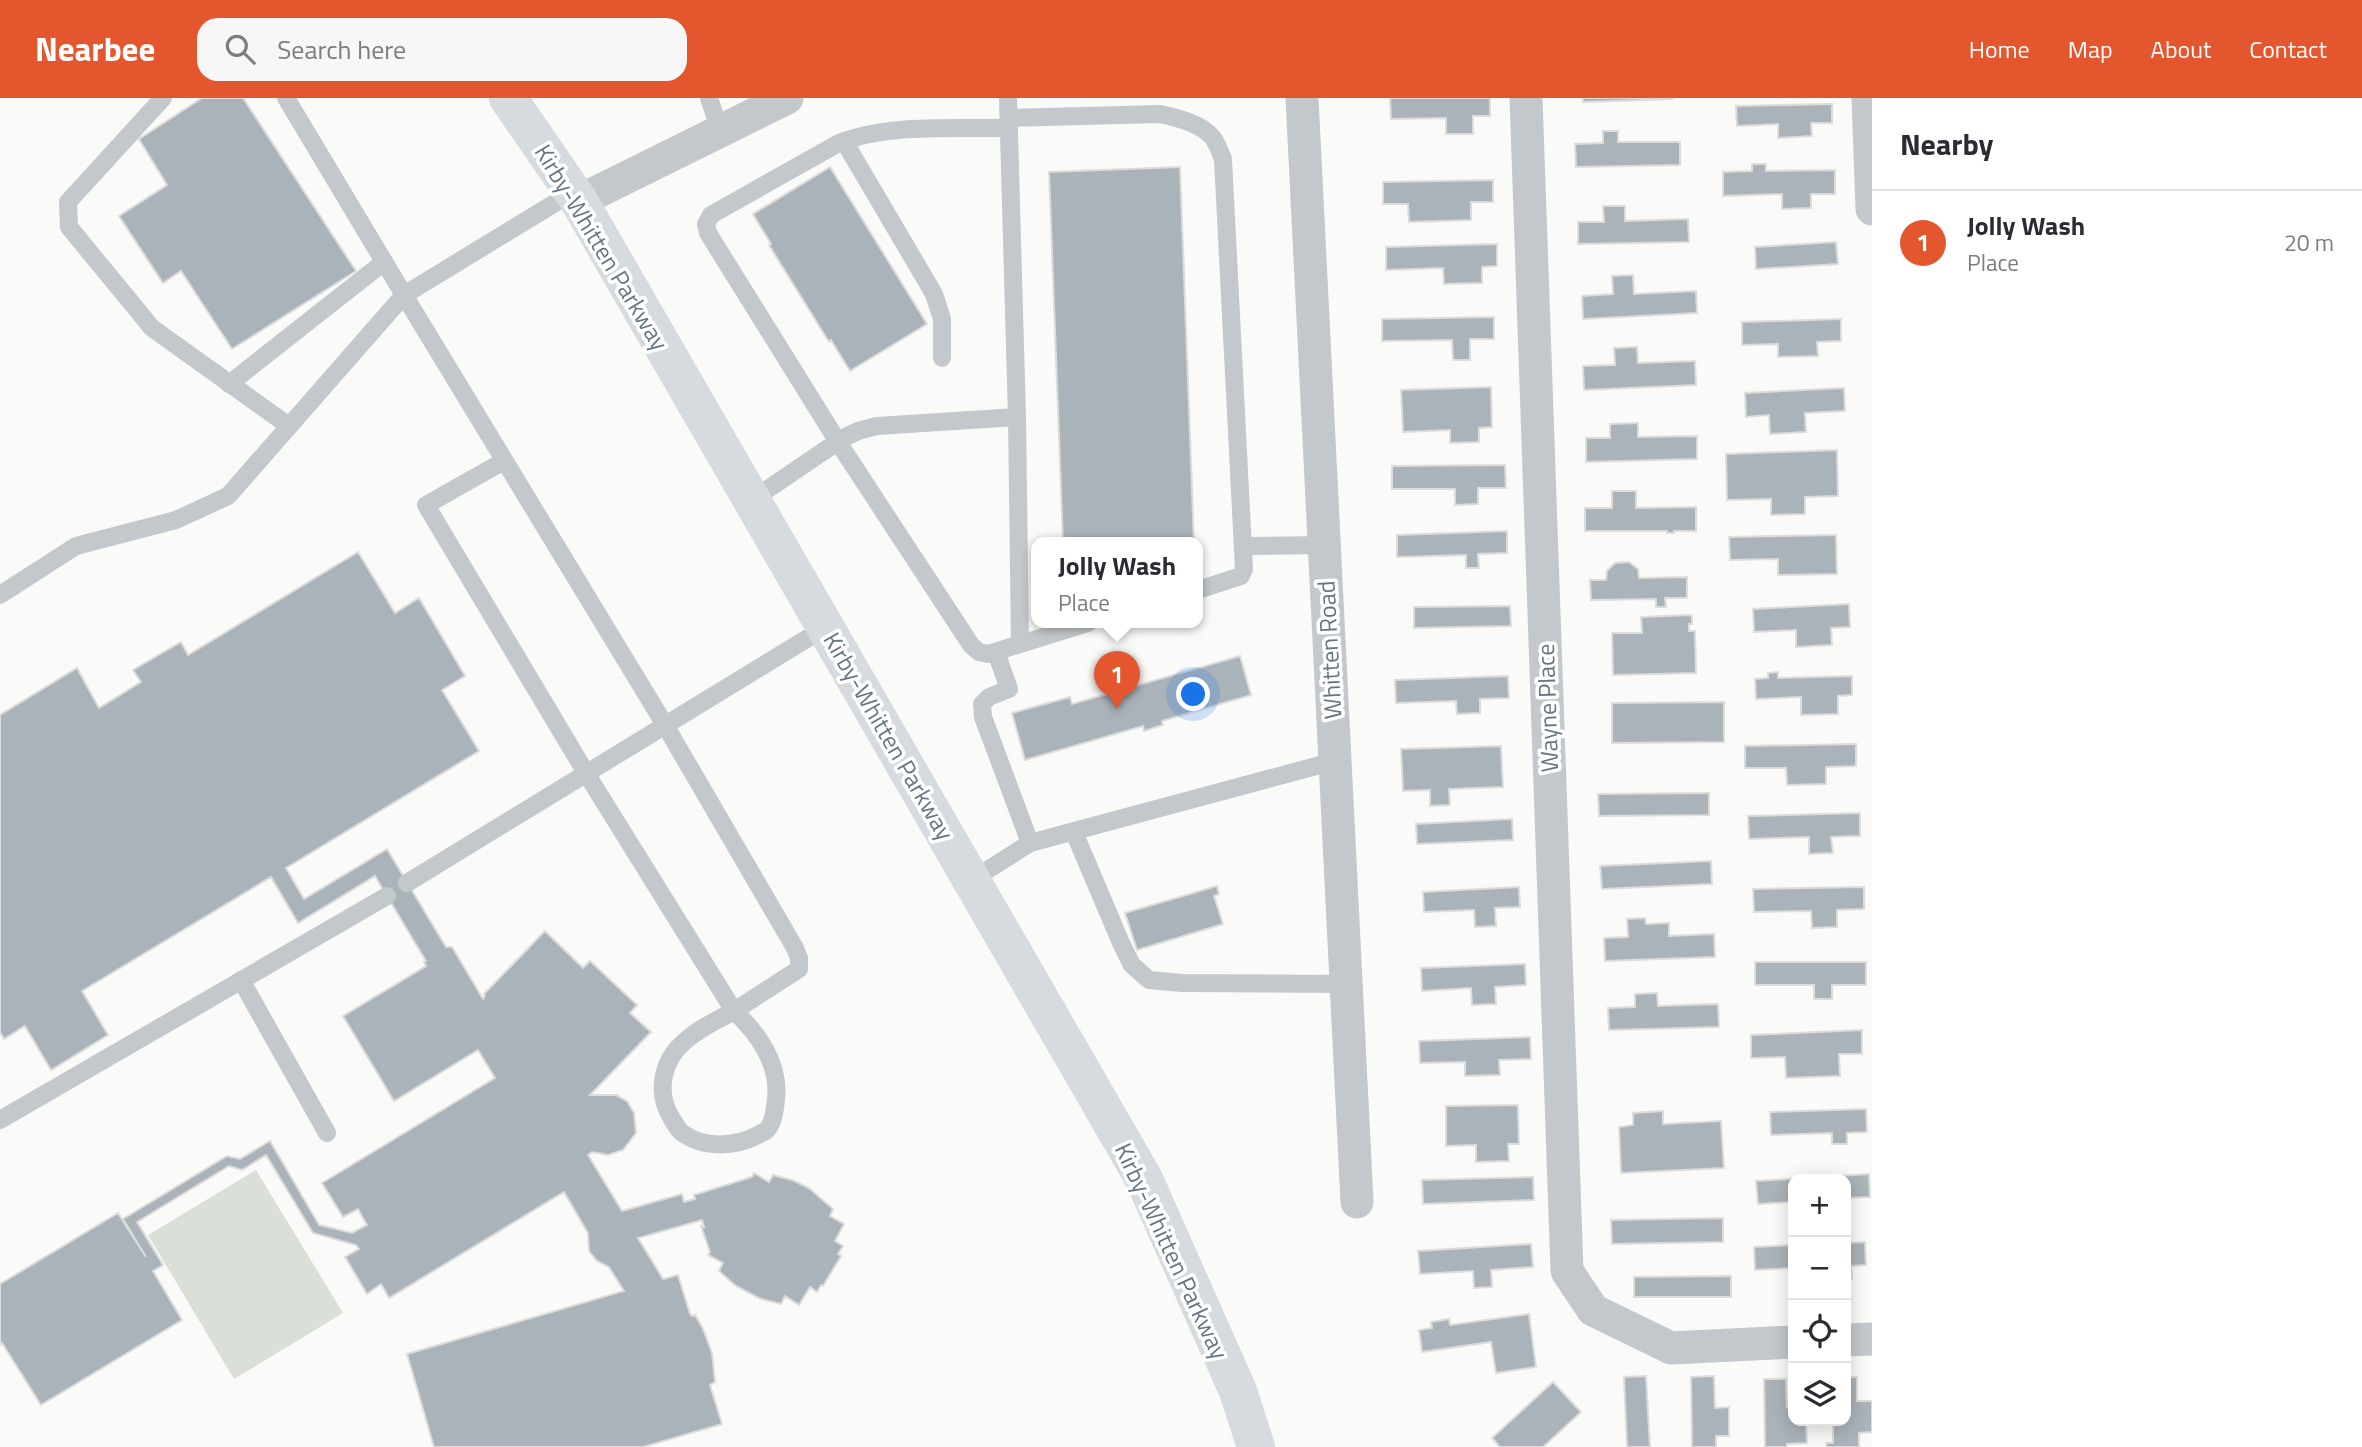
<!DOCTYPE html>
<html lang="en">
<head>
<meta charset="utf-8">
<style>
	:root { --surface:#fff; --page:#f7f7f7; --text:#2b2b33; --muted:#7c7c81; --line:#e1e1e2; --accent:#e4572e }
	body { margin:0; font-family:"Titillium Web",sans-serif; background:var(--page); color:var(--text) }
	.controls { position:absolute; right:21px; bottom:21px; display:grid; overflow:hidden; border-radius:14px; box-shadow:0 4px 18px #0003 }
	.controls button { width:63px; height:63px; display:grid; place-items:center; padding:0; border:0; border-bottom:2px solid var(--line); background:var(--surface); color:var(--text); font:35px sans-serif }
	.you { position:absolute; left:1194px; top:597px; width:24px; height:24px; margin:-18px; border:5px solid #fff; border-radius:50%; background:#1a73e8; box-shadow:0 0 0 10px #1a73e833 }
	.badge { display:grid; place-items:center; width:46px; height:46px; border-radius:50%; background:var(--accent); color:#fff; font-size:23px; font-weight:700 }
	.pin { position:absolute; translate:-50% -58px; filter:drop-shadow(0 2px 4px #0008) }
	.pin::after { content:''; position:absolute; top:37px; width:24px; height:21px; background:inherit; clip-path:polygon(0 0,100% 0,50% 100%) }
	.popup { position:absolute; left:1031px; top:439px; width:172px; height:91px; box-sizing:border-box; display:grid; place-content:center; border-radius:14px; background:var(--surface); filter:drop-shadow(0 2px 5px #0005); font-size:23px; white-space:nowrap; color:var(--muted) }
	.popup b { font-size:26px; color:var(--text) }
	.popup::after { content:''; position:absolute; left:50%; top:100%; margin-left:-14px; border:14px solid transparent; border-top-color:var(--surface) }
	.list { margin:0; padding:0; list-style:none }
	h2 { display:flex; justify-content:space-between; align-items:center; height:91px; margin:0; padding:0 28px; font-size:30px }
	h2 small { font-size:23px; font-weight:400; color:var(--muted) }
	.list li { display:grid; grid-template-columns:46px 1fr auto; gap:21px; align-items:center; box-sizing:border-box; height:105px; padding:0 28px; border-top:2px solid var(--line) }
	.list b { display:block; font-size:26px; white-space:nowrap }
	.list p { margin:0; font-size:23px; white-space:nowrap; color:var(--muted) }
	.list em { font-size:23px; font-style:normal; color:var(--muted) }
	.icon { flex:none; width:38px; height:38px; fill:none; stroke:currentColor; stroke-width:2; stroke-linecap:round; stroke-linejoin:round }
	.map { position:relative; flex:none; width:1872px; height:1349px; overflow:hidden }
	header { display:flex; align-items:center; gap:42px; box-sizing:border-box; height:98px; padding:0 35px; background:var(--accent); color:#fff }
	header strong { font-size:33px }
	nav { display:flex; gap:38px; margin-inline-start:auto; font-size:24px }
	.search { width:490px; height:63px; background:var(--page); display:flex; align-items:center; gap:18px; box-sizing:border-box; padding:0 24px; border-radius:21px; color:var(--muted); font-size:26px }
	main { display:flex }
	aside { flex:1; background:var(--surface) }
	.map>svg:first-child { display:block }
</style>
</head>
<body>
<header>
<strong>Nearbee</strong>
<div class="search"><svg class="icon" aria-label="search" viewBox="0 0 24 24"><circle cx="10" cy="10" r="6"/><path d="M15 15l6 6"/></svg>Search here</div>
<nav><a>Home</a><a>Map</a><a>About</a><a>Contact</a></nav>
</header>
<main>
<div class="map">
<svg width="1872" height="1349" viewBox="0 0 1872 1349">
	<rect width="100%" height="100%" fill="#fafaf8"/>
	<path fill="#dadfd7" d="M256,1072L343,1215L234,1281L148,1137Z"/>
	<g fill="#aab3b9" stroke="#dcdcda" stroke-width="2">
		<path d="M202,0H243L356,173L232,251L181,173L163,185L119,118L167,87L139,41Z"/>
		<path d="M1390,0H1490V18H1473V36H1446V20L1391,21Z"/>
		<path d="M1583,0H1672V1L1583,4Z"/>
		<path d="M1832,6V25H1811L1812,38L1778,40V26L1737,28L1736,8Z"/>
		<path d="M1603,33H1618V44H1680V67L1576,69L1575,46L1603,45Z"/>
		<path d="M1752,66H1766V73L1835,72V96H1811V110L1782,111V96L1723,98V74L1752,73Z"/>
		<path d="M830,69L927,226L850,273L831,242L829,244L769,147L771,146L753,116Z"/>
		<path d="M1180,69L1194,445H1063L1049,74Z"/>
		<path d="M1493,82V104H1471V122L1409,124L1408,106H1383V84Z"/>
		<path d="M1603,108H1625V123L1688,121L1689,144L1578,146V124H1604Z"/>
		<path d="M1836,144L1838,166L1756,171L1755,149Z"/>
		<path d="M1497,146V168L1482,169V185L1444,186L1443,170L1386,172V149Z"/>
		<path d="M1633,177L1634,196L1696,193L1697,215L1583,221L1582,198L1613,196L1612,178Z"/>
		<path d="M1494,219V241H1470V262H1453L1452,242L1382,243V221Z"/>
		<path d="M1841,221V243L1817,244L1818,258L1778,259V246L1742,247V224Z"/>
		<path d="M1637,249L1638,265L1695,263L1696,287L1584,292L1583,268L1615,267L1614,250Z"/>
		<path d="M1491,289L1492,329L1479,330V344L1450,345V332L1403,334L1401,292Z"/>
		<path d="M1844,290L1845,313L1805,315L1806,334L1770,336L1769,317L1746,319L1745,295Z"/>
		<path d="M1638,325V339L1697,338V361L1586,364V340H1610V326Z"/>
		<path d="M1837,352L1838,398L1805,399V416L1771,417V401L1727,402L1726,356Z"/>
		<path d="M1505,367L1506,390H1478V406L1455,407V391H1392V368Z"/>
		<path d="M1612,393H1636V410L1696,409V433H1674V435H1667V433H1585V410H1612Z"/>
		<path d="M1507,433V455L1478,456L1479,470H1466V457L1397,459V437Z"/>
		<path d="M1836,437L1837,476L1778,477V461L1730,462L1729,439Z"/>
		<path d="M358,454L395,515L419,500L465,578L442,592L479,653L286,770L304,801L387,751L446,849H452L483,901L485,898L484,896L545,833L583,870L590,863L637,907L630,915L651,934L590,997H616L627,1003L634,1015L636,1035L623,1052L608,1057L592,1054L588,1057L622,1113L682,1096L684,1104L695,1101L694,1097L752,1079L754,1075L769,1084L773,1077L792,1082L809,1090L833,1111L830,1118L844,1126L835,1143L843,1148L838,1156L841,1158L823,1188L821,1187L817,1194L810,1189L799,1207L785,1198L781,1206L761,1201L736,1188L728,1181L719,1173L723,1165L708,1157L710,1154L701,1128L704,1129L702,1122L638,1140L663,1181L678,1177L690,1216L692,1218L695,1217L703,1231L712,1255L715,1284L710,1287L722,1326L643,1349H434L407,1256L624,1193L609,1169L597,1163L589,1153L588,1135L564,1094L389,1200L381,1186L367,1196L345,1159L359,1151L356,1147L313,1135L266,1057L242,1072L229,1068L137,1124L163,1167L153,1173L182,1222L41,1307L2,1245L0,1247V1186L118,1115L146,1159L123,1121L227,1058L240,1061L270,1043L319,1127L352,1135L367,1127L358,1111L343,1119L322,1085L495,980L478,952L394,1003L343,918L426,868L424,864L426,863L375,778L298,825L271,779L82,893L108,937L51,972L25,928L4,941L0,934V617L77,570L99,610L141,584L133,572L181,544L188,557Z"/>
		<path d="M1629,464L1638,471L1639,480L1687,479V500H1665L1666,509H1656V501L1591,502L1590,482H1606L1607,473L1615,465Z"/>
		<path d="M1849,506L1850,529L1831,530L1832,547L1796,549V532L1754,534L1753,511Z"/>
		<path d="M1510,508L1511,528L1414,530V509Z"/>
		<path d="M1689,517L1692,518V526H1689V533H1695L1696,575L1613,577L1612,535H1642L1641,519Z"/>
		<path d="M1240,558L1251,597L1162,623L1163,627L1144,633L1143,628L1025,662L1012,615L1070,599L1072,606Z"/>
		<path d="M1778,574V580L1852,578V597L1838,598V616L1801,617V599L1756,601L1755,581L1768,580V575Z"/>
		<path d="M1508,578L1509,600L1480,601V615L1457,616L1456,603L1396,605L1395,582Z"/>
		<path d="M1724,604V644L1612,645V605Z"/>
		<path d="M1856,646V668L1826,669V686L1787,687L1786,670H1745V648Z"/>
		<path d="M1501,648L1503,689L1449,691L1450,707L1430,708V692L1403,693L1401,651Z"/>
		<path d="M1709,695V717L1599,718L1598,696Z"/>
		<path d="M1860,715V738L1831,739L1833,755L1809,756V739L1749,741L1748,718Z"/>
		<path d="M1512,721L1513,742L1417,746L1416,726Z"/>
		<path d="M1711,763L1712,786L1602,791L1600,768Z"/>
		<path d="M1217,788L1219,796L1214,798L1223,826L1137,852L1125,815Z"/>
		<path d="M1519,789L1520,809L1495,810L1496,828L1475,829L1474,812L1424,814L1423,794Z"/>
		<path d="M1864,789V811L1837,812V829L1812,830L1811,813L1754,814L1753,791Z"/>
		<path d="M1645,820L1646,826L1669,825V838L1714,836L1715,859L1605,863L1604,840L1628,839L1627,821Z"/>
		<path d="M1755,864H1866V887H1832V901H1814V887H1755Z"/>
		<path d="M1525,866L1526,887L1495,889L1496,906L1472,907L1471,890L1422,893L1421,870Z"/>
		<path d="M1657,895L1658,908L1718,906L1719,929L1609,932L1608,910L1635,909V896Z"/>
		<path d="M1862,932V956H1839L1840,978L1786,980L1785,959L1751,960V937Z"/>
		<path d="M1530,939L1531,961L1499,962L1500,977L1465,978V964L1420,965L1419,943Z"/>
		<path d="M1518,1007L1519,1046H1508L1509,1063L1476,1064V1047L1446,1048V1008Z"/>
		<path d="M1866,1011L1867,1034L1847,1035V1046H1832V1035L1771,1037L1770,1014Z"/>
		<path d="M1663,1013V1026L1721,1023L1724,1070L1621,1075L1619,1029L1633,1027V1015Z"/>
		<path d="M1869,1076L1870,1099L1846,1100V1081H1793V1104L1758,1106L1756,1083Z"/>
		<path d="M1533,1079L1534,1102L1423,1106L1422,1082Z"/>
		<path d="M1723,1120V1144L1612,1146L1611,1122Z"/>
		<path d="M1865,1144L1866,1167L1851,1168L1852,1181H1846V1145Z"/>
		<path d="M1531,1146L1533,1169L1491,1172L1492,1189L1474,1190L1473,1173L1420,1176L1418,1153Z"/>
		<path d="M1793,1147V1170L1755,1172L1754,1149Z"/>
		<path d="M1731,1178V1199H1634V1179Z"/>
		<path d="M1529,1216L1536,1269L1496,1275L1491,1244L1422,1254L1419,1232L1432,1230L1431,1224L1449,1221L1450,1227Z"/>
		<path d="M1646,1278L1650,1349H1627L1624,1279Z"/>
		<path d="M1714,1278L1715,1310L1729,1309V1338H1716V1349H1692L1691,1279Z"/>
		<path d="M1846,1279H1857V1303H1872V1334L1859,1335V1349H1827L1826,1345H1833V1323H1846Z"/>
		<path d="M1764,1281H1786L1787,1309H1793V1323H1806L1807,1345L1787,1346V1349H1765Z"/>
		<path d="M1553,1284L1581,1314L1543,1349H1500L1492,1340Z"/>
	</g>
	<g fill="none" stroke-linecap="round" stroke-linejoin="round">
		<g stroke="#c3c8cc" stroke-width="18">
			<path d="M163,0L68,104L69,129L152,230L289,328"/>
			<path d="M709,0L720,33"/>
			<path d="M1009,20L1160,16C1177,20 1201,25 1213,40C1217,45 1220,54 1223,61L1244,471L1241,478L1198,492"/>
			<path d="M1009,30C955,31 886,25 837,46L711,117L706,126L708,135L838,344L971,547L979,554L988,556L1088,525"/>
			<path d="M844,43L934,196L942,221V260"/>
			<path d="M229,286L384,164"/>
			<path d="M1017,319L1020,546"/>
			<path d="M504,363L426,407L586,675L734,913C717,922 698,931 684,944C661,964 656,996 672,1021C675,1026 678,1031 681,1034C703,1051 735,1049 758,1037C761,1035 765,1034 767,1032C774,1024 775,1010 776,1001C780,966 758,935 734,913L799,871V860L795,850L665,627L404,197L573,94"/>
			<path d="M752,402L843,340L858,333L877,328L1017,319L1008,0"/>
			<path d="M1243,448L1324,447"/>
			<path d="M0,497L76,448L176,422L228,398L404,197L286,0"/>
			<path d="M1074,734L1121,845L1132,867L1149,882L1182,885L1346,886"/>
			<path d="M1030,745L1335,663"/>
			<path d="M972,782L1030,745L983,619L982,606L989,599L1009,591L996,554"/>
			<path d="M407,785L826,529"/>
			<path d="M241,882L327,1035"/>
			<path d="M0,1022L387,798"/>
		</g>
		<g stroke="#c3c8cc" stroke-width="33">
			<path d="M1302,0L1357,1104"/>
			<path d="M1526,0L1567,1173L1593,1212L1671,1250L1793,1244"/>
			<path d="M1868,0L1872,111"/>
			<path d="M579,103L787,0"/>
			<path d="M1846,1242L1872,1241"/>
		</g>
		<path stroke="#d6dbdf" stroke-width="38" d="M508,0L579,103L1144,1081L1238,1293L1256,1349"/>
	</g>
	<g text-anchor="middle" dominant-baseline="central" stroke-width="7" stroke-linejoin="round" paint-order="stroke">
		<g font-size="24" fill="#657683" stroke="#fff">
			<text transform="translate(602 149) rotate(59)">Kirby-Whitten Parkway</text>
			<text transform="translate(1329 552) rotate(-93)">Whitten Road</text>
			<text transform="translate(1547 610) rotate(-92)">Wayne Place</text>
			<text transform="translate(889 638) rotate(60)">Kirby-Whitten Parkway</text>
			<text transform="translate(1172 1153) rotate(65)">Kirby-Whitten Parkway</text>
		</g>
	</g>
</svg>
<div class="controls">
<button>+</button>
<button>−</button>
<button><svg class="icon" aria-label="locate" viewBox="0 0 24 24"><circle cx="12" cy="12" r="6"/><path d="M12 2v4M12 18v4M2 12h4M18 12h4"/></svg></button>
<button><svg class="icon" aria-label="layers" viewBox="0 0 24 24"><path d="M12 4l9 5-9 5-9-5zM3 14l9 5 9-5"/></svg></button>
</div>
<div class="you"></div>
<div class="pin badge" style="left:1117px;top:611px">1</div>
<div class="popup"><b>Jolly Wash</b>Place</div>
</div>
<aside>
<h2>Nearby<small></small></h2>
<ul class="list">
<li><span class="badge">1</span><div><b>Jolly Wash</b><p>Place</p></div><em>20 m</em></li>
</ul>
</aside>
</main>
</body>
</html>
